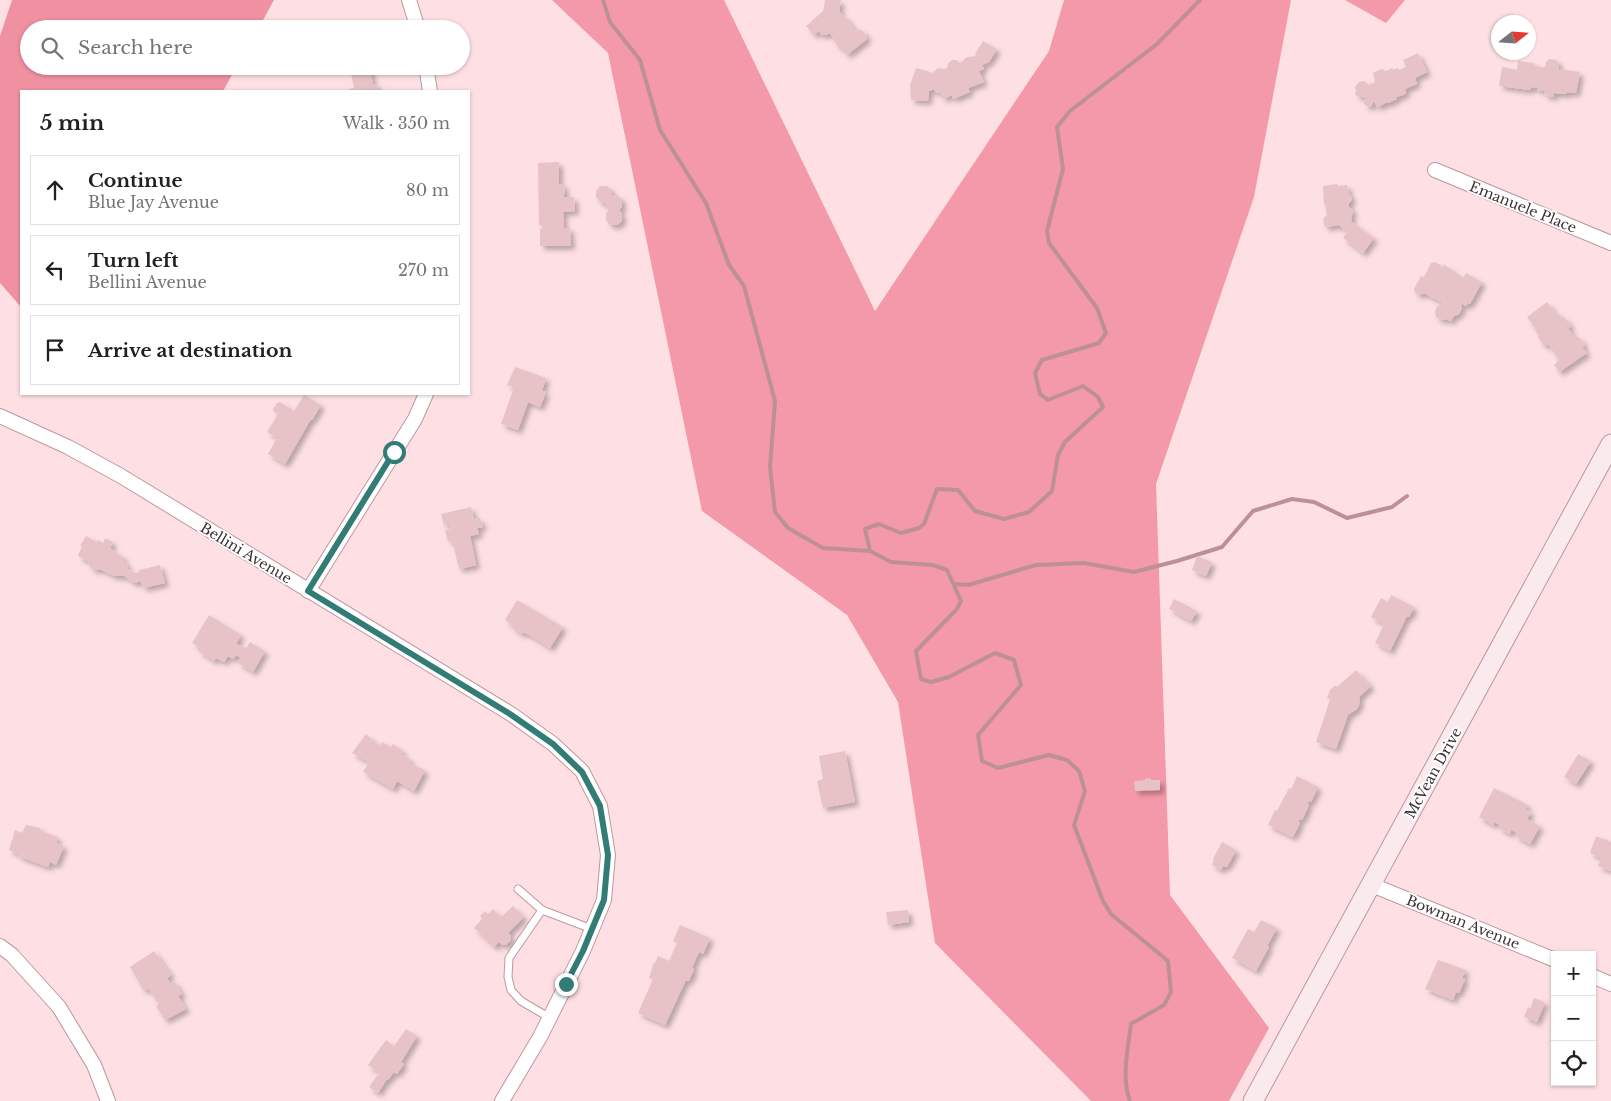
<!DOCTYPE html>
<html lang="en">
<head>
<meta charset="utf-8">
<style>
	:root { --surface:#fff; --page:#f2f2f2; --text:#202124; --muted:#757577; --line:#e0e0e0 }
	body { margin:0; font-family:"Libre Baskerville",serif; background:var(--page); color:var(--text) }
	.controls { position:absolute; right:15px; bottom:15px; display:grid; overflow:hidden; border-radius:0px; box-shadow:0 1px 4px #0004 }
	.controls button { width:45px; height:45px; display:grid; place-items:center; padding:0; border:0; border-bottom:1px solid var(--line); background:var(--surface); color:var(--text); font:25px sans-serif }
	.compass { position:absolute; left:1491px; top:15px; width:45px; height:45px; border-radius:50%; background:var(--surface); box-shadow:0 1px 4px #0004; rotate:73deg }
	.stop { position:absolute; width:15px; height:15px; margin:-11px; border:4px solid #337b75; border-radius:50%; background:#fff }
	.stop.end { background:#337b75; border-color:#fff; box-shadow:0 1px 5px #0008 }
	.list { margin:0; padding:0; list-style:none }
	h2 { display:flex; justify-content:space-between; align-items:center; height:65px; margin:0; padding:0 20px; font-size:21px }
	h2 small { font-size:16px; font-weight:400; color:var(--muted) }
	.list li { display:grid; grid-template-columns:32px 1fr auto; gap:15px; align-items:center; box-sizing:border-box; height:70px; margin:0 10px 10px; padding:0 10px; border:1px solid var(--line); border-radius:0px }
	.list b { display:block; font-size:19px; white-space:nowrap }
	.list p { margin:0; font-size:16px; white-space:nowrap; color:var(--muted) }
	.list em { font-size:16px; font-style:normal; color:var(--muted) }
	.icon { flex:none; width:28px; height:28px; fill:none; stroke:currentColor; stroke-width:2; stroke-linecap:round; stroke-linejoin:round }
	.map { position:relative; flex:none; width:1611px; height:1101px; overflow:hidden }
	.search { position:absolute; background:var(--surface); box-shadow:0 1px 4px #0004; left:20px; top:20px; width:450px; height:55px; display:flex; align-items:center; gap:12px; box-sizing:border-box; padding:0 18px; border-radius:28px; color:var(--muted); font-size:19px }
	.panel { position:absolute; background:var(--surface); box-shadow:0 1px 4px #0004; left:20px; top:90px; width:450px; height:305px; border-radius:0px }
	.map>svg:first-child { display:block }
</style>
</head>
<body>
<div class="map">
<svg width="1611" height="1101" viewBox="0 0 1611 1101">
	<defs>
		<filter id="shadow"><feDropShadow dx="4" dy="4" stdDeviation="2.5" flood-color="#0004"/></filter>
	</defs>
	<rect width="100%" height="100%" fill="#fee0e4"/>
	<g fill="#f499aa">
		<path d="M552,0H724L875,311L1049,51L1064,0H1291L1254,197L1156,484L1170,895L1269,1028L1229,1101H1091L935,943L898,702L847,615L702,511L608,53Z"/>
		<path d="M1345,0H1405L1386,23Z"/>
	</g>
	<path fill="#f091a2" d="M12,0H274L258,29H29V66H237L223,91H21V307L0,283V36Z"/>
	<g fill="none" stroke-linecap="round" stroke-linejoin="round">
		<g stroke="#bd9096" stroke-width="4">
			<path d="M603,0L610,22L640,60L660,130L706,203L729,265L744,286L775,401L770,467L775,512L788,528L823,548L870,551L891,562L933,565L947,570L961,601L957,609L916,651L921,679L931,682L949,677L995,653L1014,660L1021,685L978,735L982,761L998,768L1049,755L1067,760L1079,771L1085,791L1074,825L1103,901L1111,914L1168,961L1171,992L1164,1005L1131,1024C1128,1049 1121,1077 1130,1101"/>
			<path d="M870,551L865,529L879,524L901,533L919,528L924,524L937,489L958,490L975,511L1004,519L1029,512L1052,491L1058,455L1065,442L1103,407L1098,397L1083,386L1048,400L1040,394L1035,373L1042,360L1099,343L1106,333L1097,308L1049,243L1047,231L1063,169L1057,127L1070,111L1157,44L1200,0"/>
			<path d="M954,584L968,585L1036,565L1084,563L1134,572L1177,561L1222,547L1253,511L1292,499L1314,502L1347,518L1392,507L1407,496"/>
		</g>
	</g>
	<g fill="#e7c3c8" filter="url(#shadow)">
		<path d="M825,0H841L839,11L845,18L846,17L856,32L859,29L863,31L866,35L867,39L847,55L841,47H838L830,33L826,35H821L819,31L814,35L806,26L823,11Z"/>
		<path d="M983,41L997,49L989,62L982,65L984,69L979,71L984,82L968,88L970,92L953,99L952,95L943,99L940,92L936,93L934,89L929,91L928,101L911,100L910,85L916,68L930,72L931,74L938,68L945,69L947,68L948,63L952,60H956L960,63L967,57L976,56L975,54Z"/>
		<path d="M1418,53L1427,72L1415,78L1417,84L1405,89L1406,93L1403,95L1396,97L1397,99L1388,103L1387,102L1380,106L1377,107L1374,101L1372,105L1369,107L1364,104V102L1366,98L1355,95L1356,90L1355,87L1359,82L1364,81L1369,85L1375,82L1373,73L1379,70L1382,69L1386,71L1392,68L1393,70L1398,68L1399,70L1406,67L1403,60Z"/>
		<path d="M1549,59L1556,60L1559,64V69L1580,72L1576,93L1567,92V94L1554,93V97L1544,95L1545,91L1537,90V88L1531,87L1530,90L1499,86L1502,67L1517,70L1518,61L1534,63V66L1545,67L1546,62Z"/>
		<path d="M348,66H370L373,85L377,84L378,91H349V89L354,88L350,68H348Z"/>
		<path d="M559,162V184H563L564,186L565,193L563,197H574L575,211L563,212L564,228H570L571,246H540V229H542V225H539L538,163Z"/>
		<path d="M1337,184L1338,186L1347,185L1349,194L1351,196L1352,200L1349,203V207L1353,210V213L1351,217L1352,222L1374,238L1363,253L1343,238L1347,232L1339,225L1326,227L1324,225L1323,219L1327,215L1325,205L1324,204L1323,186Z"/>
		<path d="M600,186H607L612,191V195H617L622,200V207L619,210L622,214V221L617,225H610L606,220V213L609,210L605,207V203L600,202L596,197V191Z"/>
		<path d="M1435,262L1440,265L1442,268L1444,265L1453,270L1451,273L1452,274L1456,273L1460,275L1462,281L1466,273L1482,282L1470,304L1468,303L1466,306L1461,303L1462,308L1459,314L1454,316L1451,321L1446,319L1442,320L1436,317L1435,312L1437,306L1441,305L1443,303L1424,293L1420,295L1415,293L1414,289L1421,276L1424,277L1431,263Z"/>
		<path d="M1547,302L1556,314L1558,313L1562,319L1564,317L1571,326L1568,328L1575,338L1578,336L1585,345L1582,347L1587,353L1559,372L1554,365L1559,360L1548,344L1544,346L1538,337L1539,336L1535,330L1536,329L1527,317Z"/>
		<path d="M515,367L546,378L542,391L546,392L540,407L528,402L518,430L501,424L514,387L507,385Z"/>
		<path d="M304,395L321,405L312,420L311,419L285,464L268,454L277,438L267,432L278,414L274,412L273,409L277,403L280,402L294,411Z"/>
		<path d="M471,507L474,519L480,518L483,527L477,528L479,534L470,536L476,565L459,569L452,540L448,541L445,530L451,529L449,524L444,525L441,514Z"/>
		<path d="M86,536L97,542L98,540L103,543L105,538L113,542L110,548L124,558L123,561L127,564L128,569L135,573L139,572V570L160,565L165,583L143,588L141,581L134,583L124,576H114L100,569L95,570L90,567L88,561L79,557L78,555L82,547L80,546Z"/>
		<path d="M1197,556L1212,562L1206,576L1192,570Z"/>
		<path d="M1391,595L1414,607L1409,617L1407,616L1390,651L1375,643L1384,624L1371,617L1381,598L1388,602Z"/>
		<path d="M1174,599L1197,611L1191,621L1169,609Z"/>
		<path d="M517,600L563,627L550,648L531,636L523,632L522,634L512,628L513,626L505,620Z"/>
		<path d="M209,615L241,635L236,644L246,648L250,642L265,651L253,672L238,663L241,658L236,655L233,659L228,656L224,662L216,658L214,661L198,651L201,648L192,643Z"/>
		<path d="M1356,670L1371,686L1359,697L1360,702L1357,709L1348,715L1336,749L1316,742L1330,699L1327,698L1330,690L1336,685L1337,687Z"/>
		<path d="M366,734L379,746L382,742L391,747L393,744L403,751L401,754L411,760L409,763L425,770L414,791L397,781L393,789L363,772L369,762L352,753Z"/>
		<path d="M845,751L855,802L823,808L817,781L823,779L819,756Z"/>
		<path d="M1578,754L1591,761L1576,784L1564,777Z"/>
		<path d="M1297,776L1318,787L1311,802L1309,801L1307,804L1309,805L1302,820L1300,819L1298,822L1300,823L1293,837L1268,825L1275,810L1277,811L1289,788L1291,789Z"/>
		<path d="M1151,778V780H1160V790L1135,791L1134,781L1145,780V779Z"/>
		<path d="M1494,788L1528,805L1525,809L1531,812L1527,819L1540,826L1530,844L1515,836L1517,833L1511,830L1510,834L1499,828L1500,825L1495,822L1493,825L1479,817Z"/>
		<path d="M26,825L40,828L41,831L58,837L56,843L64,846L56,865L50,862L48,867L18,856L19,854L9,850L15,830L22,833Z"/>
		<path d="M1596,836L1611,842V871L1598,866L1601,858L1590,853Z"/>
		<path d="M1222,842L1236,850L1227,867L1223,866L1221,870L1212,865L1214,860L1213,859Z"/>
		<path d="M513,906L524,917L508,933L511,936V940L506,945H502L499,942L494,947L474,928L482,919L480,916L485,911L488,914L493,909L501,917Z"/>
		<path d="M908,910L909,922L888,925L886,912Z"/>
		<path d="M1261,920L1277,928L1267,946L1269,947L1256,971L1232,958L1248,929L1254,932Z"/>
		<path d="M680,925L710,938L703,954L699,952L692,968L694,969L689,981L686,980L665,1025L638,1013L653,979L649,978L654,962L655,963L658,956L669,961L677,943L673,941Z"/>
		<path d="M154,951L171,975L167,978L170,983L174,981L182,994L178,996L186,1009L165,1020L156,1006L159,1004L148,988L144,991L130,967Z"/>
		<path d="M1438,960L1466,970L1462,978L1465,979L1459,993L1456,992L1453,1000L1425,989Z"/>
		<path d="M1534,998L1545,1002L1537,1022L1524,1017L1528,1007L1530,1009Z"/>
		<path d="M406,1029L417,1036L401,1062L404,1064L397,1074L394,1072L388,1080L387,1079L378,1093L369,1087L379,1073L368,1065L386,1040L394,1046Z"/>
	</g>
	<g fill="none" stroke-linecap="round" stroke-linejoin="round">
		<g stroke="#bb989e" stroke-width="9">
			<g id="service">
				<path d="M518,889L542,910L592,929"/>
				<path d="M542,910L509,958L508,977L511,990L521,1001L550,1018"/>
			</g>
		</g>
		<g stroke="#bb989e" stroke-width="16">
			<g id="minor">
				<path d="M409,0L418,29"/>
				<path d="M426,66L430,91"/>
				<path d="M1435,170L1611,243"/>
				<path d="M0,416L68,447L121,476L511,714L553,744L582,771L600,806L608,855L604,900L583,951L540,1037L502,1101"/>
				<path d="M308,591L415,419L426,394"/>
				<path d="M1372,885L1555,960"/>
				<path d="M0,946L12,955L59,1007L94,1065L108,1101"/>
				<path d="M1592,976L1611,984"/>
			</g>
		</g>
		<g stroke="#bb989e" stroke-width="21">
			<path id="secondary" d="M1253,1101L1611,444"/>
		</g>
		<use href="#service" stroke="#fff" stroke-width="7"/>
		<use href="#minor" stroke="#fff" stroke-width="14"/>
		<use href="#secondary" stroke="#fbeaed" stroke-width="19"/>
	</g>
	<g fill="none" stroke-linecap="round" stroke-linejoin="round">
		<path stroke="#337b75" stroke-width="6" d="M394,452L308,591L510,714L553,744L582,772L600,806L608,855L604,900L583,951L566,984"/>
	</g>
	<g text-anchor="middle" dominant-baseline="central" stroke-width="4" stroke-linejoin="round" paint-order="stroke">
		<g font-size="14" fill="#3f3133" stroke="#fff">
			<text transform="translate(1523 207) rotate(22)">Emanuele Place</text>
			<text transform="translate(246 553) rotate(31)">Bellini Avenue</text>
			<text transform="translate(1433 773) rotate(-61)">McVean Drive</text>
			<text transform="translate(1463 922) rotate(22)">Bowman Avenue</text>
		</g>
	</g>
</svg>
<div class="controls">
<button>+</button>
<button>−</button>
<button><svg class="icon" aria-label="locate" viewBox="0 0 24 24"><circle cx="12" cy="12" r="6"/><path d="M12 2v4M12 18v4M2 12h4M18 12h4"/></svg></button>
</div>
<svg class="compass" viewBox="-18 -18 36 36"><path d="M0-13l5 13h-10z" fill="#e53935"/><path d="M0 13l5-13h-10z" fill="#757577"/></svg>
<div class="stop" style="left:394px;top:452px"></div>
<div class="stop end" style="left:566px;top:984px"></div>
<div class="search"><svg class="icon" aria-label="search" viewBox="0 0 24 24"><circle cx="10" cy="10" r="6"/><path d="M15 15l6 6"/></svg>Search here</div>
<section class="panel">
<h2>5 min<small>Walk · 350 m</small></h2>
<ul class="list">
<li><svg class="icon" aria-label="ahead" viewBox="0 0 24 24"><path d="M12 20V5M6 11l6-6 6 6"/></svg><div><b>Continue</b><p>Blue Jay Avenue</p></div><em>80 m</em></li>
<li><svg class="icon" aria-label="left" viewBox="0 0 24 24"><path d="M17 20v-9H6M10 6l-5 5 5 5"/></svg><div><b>Turn left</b><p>Bellini Avenue</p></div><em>270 m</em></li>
<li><svg class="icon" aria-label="arrive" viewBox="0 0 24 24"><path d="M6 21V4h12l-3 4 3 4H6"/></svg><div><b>Arrive at destination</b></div></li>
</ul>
</section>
</div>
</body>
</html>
